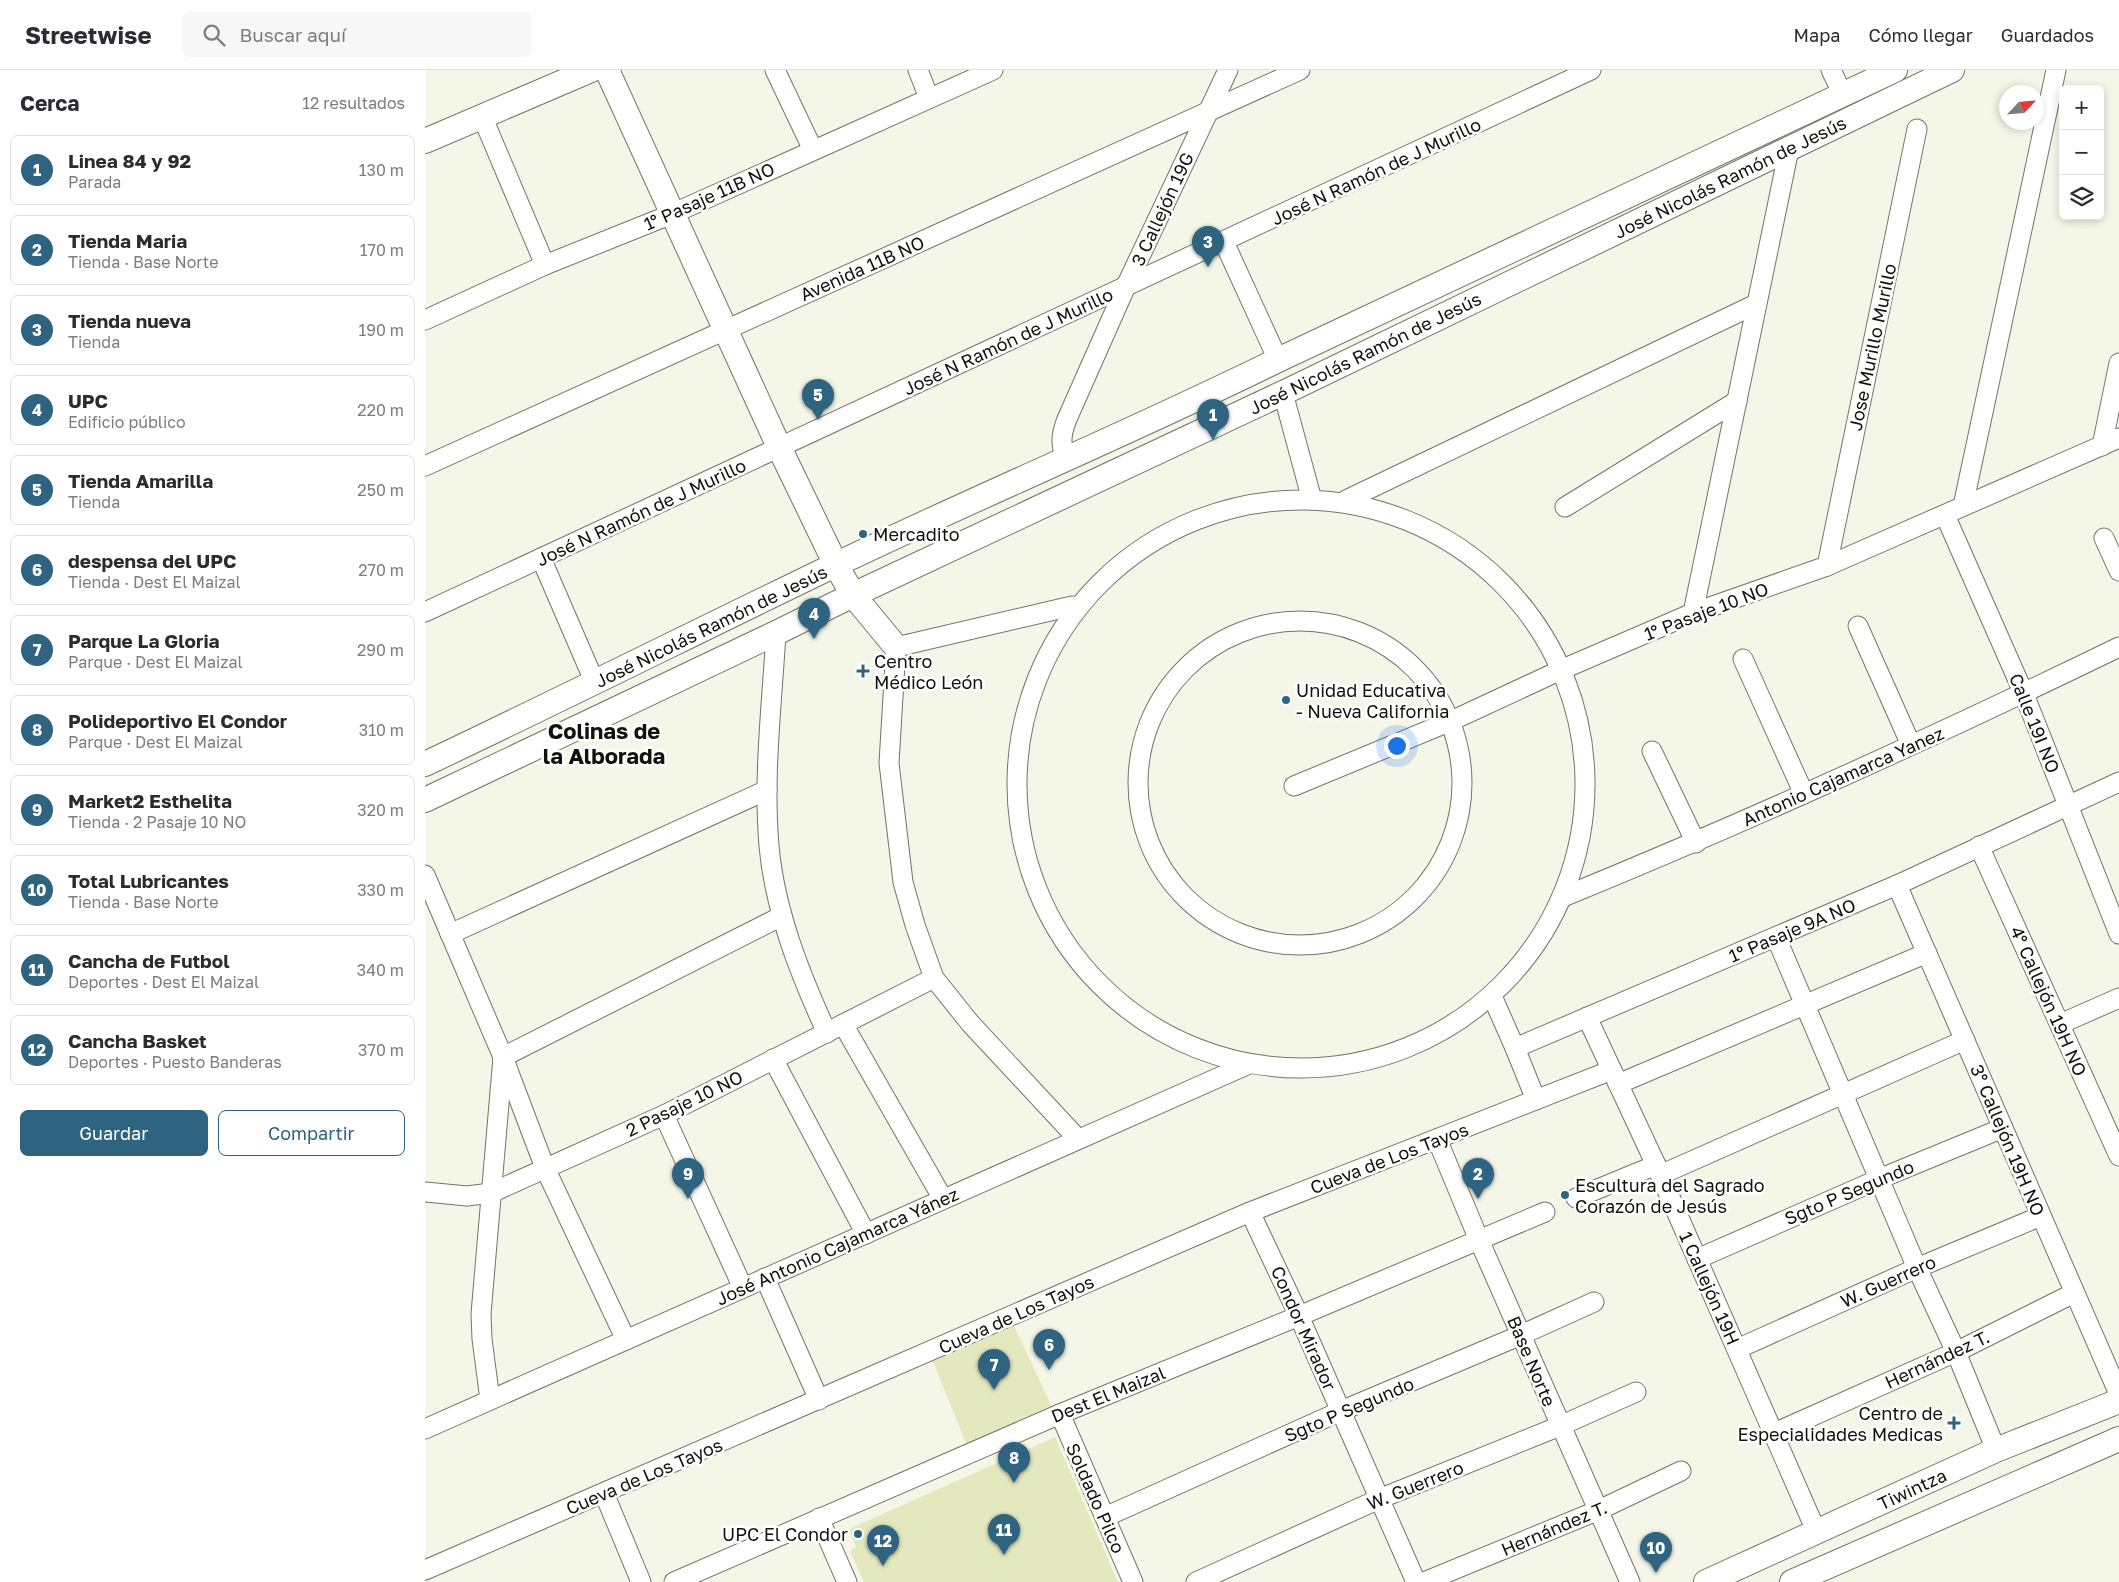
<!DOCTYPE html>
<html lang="es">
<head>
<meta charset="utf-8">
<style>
	:root { --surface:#fff; --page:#f7f7f7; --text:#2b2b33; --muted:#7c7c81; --line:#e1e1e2; --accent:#2f6480 }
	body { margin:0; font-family:"Golos Text",sans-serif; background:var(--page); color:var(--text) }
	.controls { position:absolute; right:15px; top:15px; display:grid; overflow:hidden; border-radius:8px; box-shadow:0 2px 8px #0003 }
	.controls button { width:45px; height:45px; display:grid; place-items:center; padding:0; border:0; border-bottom:1px solid var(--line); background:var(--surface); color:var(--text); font:25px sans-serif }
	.compass { position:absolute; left:1574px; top:15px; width:45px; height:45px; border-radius:50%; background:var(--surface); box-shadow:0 2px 8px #0003; rotate:64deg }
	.you { position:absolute; left:971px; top:675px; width:18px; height:18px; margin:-12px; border:4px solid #fff; border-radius:50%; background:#1a73e8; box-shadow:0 0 0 8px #1a73e833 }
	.badge { display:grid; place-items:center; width:32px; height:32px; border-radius:50%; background:var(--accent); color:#fff; font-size:16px; font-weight:700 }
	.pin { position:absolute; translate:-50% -41px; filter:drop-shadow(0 1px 2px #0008) }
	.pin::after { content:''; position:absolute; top:26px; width:18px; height:15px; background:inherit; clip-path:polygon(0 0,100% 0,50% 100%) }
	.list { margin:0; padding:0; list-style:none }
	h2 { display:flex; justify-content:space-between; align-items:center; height:65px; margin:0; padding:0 20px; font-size:21px }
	h2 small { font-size:16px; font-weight:400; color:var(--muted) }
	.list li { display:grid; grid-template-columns:32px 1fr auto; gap:15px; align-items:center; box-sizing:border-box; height:70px; margin:0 10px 10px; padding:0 10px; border:1px solid var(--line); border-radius:8px }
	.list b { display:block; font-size:19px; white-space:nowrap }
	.list p { margin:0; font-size:16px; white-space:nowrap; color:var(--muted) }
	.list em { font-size:16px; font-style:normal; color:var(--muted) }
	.actions { display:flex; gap:10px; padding:15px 20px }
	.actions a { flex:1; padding:11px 0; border:1px solid var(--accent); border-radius:8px; text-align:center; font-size:18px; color:var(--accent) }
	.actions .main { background:var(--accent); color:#fff }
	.icon { flex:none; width:28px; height:28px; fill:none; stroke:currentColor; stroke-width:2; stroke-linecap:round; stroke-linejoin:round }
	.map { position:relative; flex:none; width:1694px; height:1512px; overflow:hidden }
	header { display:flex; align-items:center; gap:30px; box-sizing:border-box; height:70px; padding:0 25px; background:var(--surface); border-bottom:1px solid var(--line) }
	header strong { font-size:24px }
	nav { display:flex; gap:28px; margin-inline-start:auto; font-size:18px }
	.search { width:350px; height:45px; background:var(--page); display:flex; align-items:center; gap:12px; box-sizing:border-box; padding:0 18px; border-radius:8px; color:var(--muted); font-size:19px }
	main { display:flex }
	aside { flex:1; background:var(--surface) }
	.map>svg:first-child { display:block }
</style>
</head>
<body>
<header>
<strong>Streetwise</strong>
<div class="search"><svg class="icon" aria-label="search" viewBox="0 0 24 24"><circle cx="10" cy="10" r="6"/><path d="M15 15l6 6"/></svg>Buscar aquí</div>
<nav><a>Mapa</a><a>Cómo llegar</a><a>Guardados</a></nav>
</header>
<main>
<aside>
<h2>Cerca<small>12 resultados</small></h2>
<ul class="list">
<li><span class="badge">1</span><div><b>Linea 84 y 92</b><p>Parada</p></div><em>130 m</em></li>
<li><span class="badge">2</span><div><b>Tienda Maria</b><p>Tienda · Base Norte</p></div><em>170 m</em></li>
<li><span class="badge">3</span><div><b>Tienda nueva</b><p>Tienda</p></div><em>190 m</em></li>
<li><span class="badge">4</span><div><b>UPC</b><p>Edificio público</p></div><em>220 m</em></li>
<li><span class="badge">5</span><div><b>Tienda Amarilla</b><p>Tienda</p></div><em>250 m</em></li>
<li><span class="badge">6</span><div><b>despensa del UPC</b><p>Tienda · Dest El Maizal</p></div><em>270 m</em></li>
<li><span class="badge">7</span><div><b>Parque La Gloria</b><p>Parque · Dest El Maizal</p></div><em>290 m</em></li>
<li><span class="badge">8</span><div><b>Polideportivo El Condor</b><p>Parque · Dest El Maizal</p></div><em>310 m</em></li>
<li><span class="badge">9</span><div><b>Market2 Esthelita</b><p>Tienda · 2 Pasaje 10 NO</p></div><em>320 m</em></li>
<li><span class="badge">10</span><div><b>Total Lubricantes</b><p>Tienda · Base Norte</p></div><em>330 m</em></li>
<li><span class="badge">11</span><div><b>Cancha de Futbol</b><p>Deportes · Dest El Maizal</p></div><em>340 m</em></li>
<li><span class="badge">12</span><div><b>Cancha Basket</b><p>Deportes · Puesto Banderas</p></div><em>370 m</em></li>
</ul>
<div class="actions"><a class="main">Guardar</a><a>Compartir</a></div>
</aside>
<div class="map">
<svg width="1694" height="1512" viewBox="0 0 1694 1512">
	<rect width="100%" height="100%" fill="#f4f6e7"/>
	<g fill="#e4e8bf">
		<path d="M588,1254L629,1341L543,1378L507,1289Z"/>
		<path d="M630,1367L693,1512H439L425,1481L431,1477L424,1459Z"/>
	</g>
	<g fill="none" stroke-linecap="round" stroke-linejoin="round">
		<g stroke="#737567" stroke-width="21">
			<g id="minor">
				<path d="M350,0L388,80"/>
				<path d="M493,0L504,28"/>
				<path d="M1406,0L1418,25"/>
				<path d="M57,46L120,195"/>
				<path d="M799,172L853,290"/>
				<path d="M0,250L120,195L247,144L568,0"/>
				<path d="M858,323L887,430"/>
				<path d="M1677,376L1694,293"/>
				<path d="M641,390C635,374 636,364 642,349L701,216L803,0"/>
				<path d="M0,396L875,0"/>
				<path d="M921,430L1331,234"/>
				<circle cx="876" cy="714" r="284"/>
				<path d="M1538,436L1631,0"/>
				<path d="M1140,437L1312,331"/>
				<path d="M1520,445L1599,624L1694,864"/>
				<path d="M1679,468L1694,501"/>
				<path d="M116,488L170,613"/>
				<path d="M1402,496L1492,59"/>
				<path d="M647,536L471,577L464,693L478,812L490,855L509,908L545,953L653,1069"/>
				<path d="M0,542L1166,0"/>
				<path d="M1268,543L1364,79"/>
				<circle cx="875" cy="713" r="162"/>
				<path d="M1433,556L1486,675"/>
				<path d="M351,563C347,633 338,705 344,776C350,842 375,904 402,963"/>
				<path d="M1318,589L1379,724"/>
				<path d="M1227,681L1271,773"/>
				<path d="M869,716L1026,651L1138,599L1268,543L1402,496L1694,368"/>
				<path d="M1554,776L1694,1086"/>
				<path d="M0,805L78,987L120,1098L201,1270"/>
				<path d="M1472,815L1694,1324"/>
				<path d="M1138,827C1326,750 1511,666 1694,577"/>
				<path d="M25,864L342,720"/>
				<path d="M1351,867L1492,1198L1531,1282L1571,1380"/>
				<path d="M1067,926L1090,978L1472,815L1694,712"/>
				<path d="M1162,947L1231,1095L1392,1463"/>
				<path d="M418,954L518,1129"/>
				<path d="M1635,954L1694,928"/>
				<path d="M1090,978L1111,1030"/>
				<path d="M348,989L441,1164"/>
				<path d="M1193,1014L1502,883"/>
				<path d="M239,1045L318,1218"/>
				<path d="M1012,1069L1054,1170L1205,1512"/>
				<path d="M1235,1105L1540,970"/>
				<path d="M0,1122L42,1126L66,1123L239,1045L509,908"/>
				<path d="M1151,1128L1231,1095"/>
				<path d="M825,1142L874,1246L991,1512"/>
				<path d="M1272,1189L1454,1109L1578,1058"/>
				<path d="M340,1208L394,1330"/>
				<path d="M1312,1279L1492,1198L1616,1146"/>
				<path d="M65,1330L57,1269L56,1244L78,987L357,846"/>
				<path d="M635,1344L708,1512"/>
				<path d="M0,1359L824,994"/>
				<path d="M1347,1364L1531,1282L1649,1223"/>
				<path d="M179,1423L216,1512"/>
				<path d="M680,1447L916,1341L1096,1265L1169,1232"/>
				<path d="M394,1448L422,1512"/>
				<path d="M0,1500L825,1142L1187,1000"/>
				<path d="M249,1512L635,1344L874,1246L1120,1142"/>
				<path d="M771,1512L954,1429L1135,1356L1211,1322"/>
				<path d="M999,1512L1174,1440L1256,1401"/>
			</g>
		</g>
		<g stroke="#737567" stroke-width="26">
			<g id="tertiary">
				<path d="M182,0L354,377L411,495L428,525L471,577"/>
				<path d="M0,71L166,0"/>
				<path d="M0,694C137,629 273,561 410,495C556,425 707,362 853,290L1470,0"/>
				<path d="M0,730L351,563L428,525L858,323L1527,0"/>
				<path d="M1281,1512L1571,1380L1694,1331"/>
				<path d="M1367,1512L1694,1369"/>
			</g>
		</g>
		<use href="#minor" stroke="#fff" stroke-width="19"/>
		<use href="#tertiary" stroke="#fff" stroke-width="24"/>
	</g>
	<g fill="#2f6480" stroke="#fff" stroke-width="2">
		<circle cx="438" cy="464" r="5"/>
		<path d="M435.5 593.5h5v5h5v5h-5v5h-5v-5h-5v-5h5z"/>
		<circle cx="861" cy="630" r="5"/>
		<circle cx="1140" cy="1125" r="5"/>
		<path d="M1526.5 1345.5h5v5h5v5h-5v5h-5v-5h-5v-5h5z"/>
		<circle cx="433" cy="1464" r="5"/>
	</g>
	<g text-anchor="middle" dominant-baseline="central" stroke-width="5" stroke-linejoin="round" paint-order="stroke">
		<g font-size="18" fill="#12120d" stroke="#fff">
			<text transform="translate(951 101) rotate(-25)">José N Ramón de J Murillo</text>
			<text transform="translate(1305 107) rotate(-26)">José Nicolás Ramón de Jesús</text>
			<text transform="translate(284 126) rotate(-24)">1° Pasaje 11B NO</text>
			<text transform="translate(737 139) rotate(-65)">3 Callejón 19G</text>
			<text transform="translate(437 198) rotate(-24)">Avenida 11B NO</text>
			<text transform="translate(583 271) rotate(-25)">José N Ramón de J Murillo</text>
			<text transform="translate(1447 277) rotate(-78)">Jose Murillo Murillo</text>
			<text transform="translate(940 283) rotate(-26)">José Nicolás Ramón de Jesús</text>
			<text transform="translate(216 442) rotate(-25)">José N Ramón de J Murillo</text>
			<text transform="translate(1281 541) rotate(-21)">1° Pasaje 10 NO</text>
			<text transform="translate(286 556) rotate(-26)">José Nicolás Ramón de Jesús</text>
			<text transform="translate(1610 653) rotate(68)">Calle 19I NO</text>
			<text transform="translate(1418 706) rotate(-24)">Antonio Cajamarca Yanez</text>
			<text transform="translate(1367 860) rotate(-23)">1º Pasaje 9A NO</text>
			<text transform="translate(1624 931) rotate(66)">4° Callejón 19H NO</text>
			<text transform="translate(259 1033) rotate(-26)">2 Pasaje 10 NO</text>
			<text transform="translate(1583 1070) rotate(67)">3° Callejón 19H NO</text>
			<text transform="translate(964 1088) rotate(-21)">Cueva de Los Tayos</text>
			<text transform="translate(1424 1122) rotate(-23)">Sgto P Segundo</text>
			<text transform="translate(412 1176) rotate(-24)">José Antonio Cajamarca Yánez</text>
			<text transform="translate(1463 1211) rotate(-24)">W. Guerrero</text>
			<text transform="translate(1285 1218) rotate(66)">1 Callejón 19H</text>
			<text transform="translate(591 1244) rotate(-24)">Cueva de Los Tayos</text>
			<text transform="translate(879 1258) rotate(66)">Condor Mirador</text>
			<text transform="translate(1512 1289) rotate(-25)">Hernández T.</text>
			<text transform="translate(1107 1291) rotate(67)">Base Norte</text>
			<text transform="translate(683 1324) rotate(-22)">Dest El Maizal</text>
			<text transform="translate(924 1339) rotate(-23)">Sgto P Segundo</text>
			<text transform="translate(219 1406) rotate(-23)">Cueva de Los Tayos</text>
			<text transform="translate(990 1415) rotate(-22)">W. Guerrero</text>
			<text transform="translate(1487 1419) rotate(-25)">Tiwintza</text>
			<text transform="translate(671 1428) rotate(66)">Soldado Pilco</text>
			<text transform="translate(1129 1458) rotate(-23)">Hernández T.</text>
		</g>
		<g font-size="18" fill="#12120d" stroke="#fff" text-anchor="start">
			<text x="448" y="464">Mercadito</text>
			<text x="449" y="591">Centro<tspan x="449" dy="21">Médico León</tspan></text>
			<text x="871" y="620">Unidad Educativa<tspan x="871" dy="21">- Nueva California</tspan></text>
			<text x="1150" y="1115">Escultura del Sagrado<tspan x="1150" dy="21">Corazón de Jesús</tspan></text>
			<text x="1518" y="1343" text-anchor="end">Centro de<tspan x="1518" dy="21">Especialidades Medicas</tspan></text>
			<text x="423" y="1464" text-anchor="end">UPC El Condor</text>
		</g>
		<g font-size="22" font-weight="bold" fill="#12120d" stroke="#fff">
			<text x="179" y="660">Colinas de<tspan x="179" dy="25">la Alborada</tspan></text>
		</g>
	</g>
</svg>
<div class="controls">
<button>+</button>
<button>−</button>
<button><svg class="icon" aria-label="layers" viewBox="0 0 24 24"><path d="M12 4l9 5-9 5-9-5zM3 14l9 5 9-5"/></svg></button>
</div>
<svg class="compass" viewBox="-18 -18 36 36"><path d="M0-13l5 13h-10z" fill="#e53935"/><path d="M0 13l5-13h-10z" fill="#7c7c81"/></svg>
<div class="you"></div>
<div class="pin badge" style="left:788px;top:370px">1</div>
<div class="pin badge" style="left:1053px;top:1129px">2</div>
<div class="pin badge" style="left:783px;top:197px">3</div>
<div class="pin badge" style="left:389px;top:569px">4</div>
<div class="pin badge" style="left:393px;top:350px">5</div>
<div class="pin badge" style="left:624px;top:1300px">6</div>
<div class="pin badge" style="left:569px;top:1320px">7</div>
<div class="pin badge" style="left:589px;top:1413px">8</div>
<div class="pin badge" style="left:263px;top:1129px">9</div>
<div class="pin badge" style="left:1231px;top:1503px">10</div>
<div class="pin badge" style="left:579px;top:1485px">11</div>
<div class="pin badge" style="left:458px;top:1496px">12</div>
</div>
</main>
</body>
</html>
